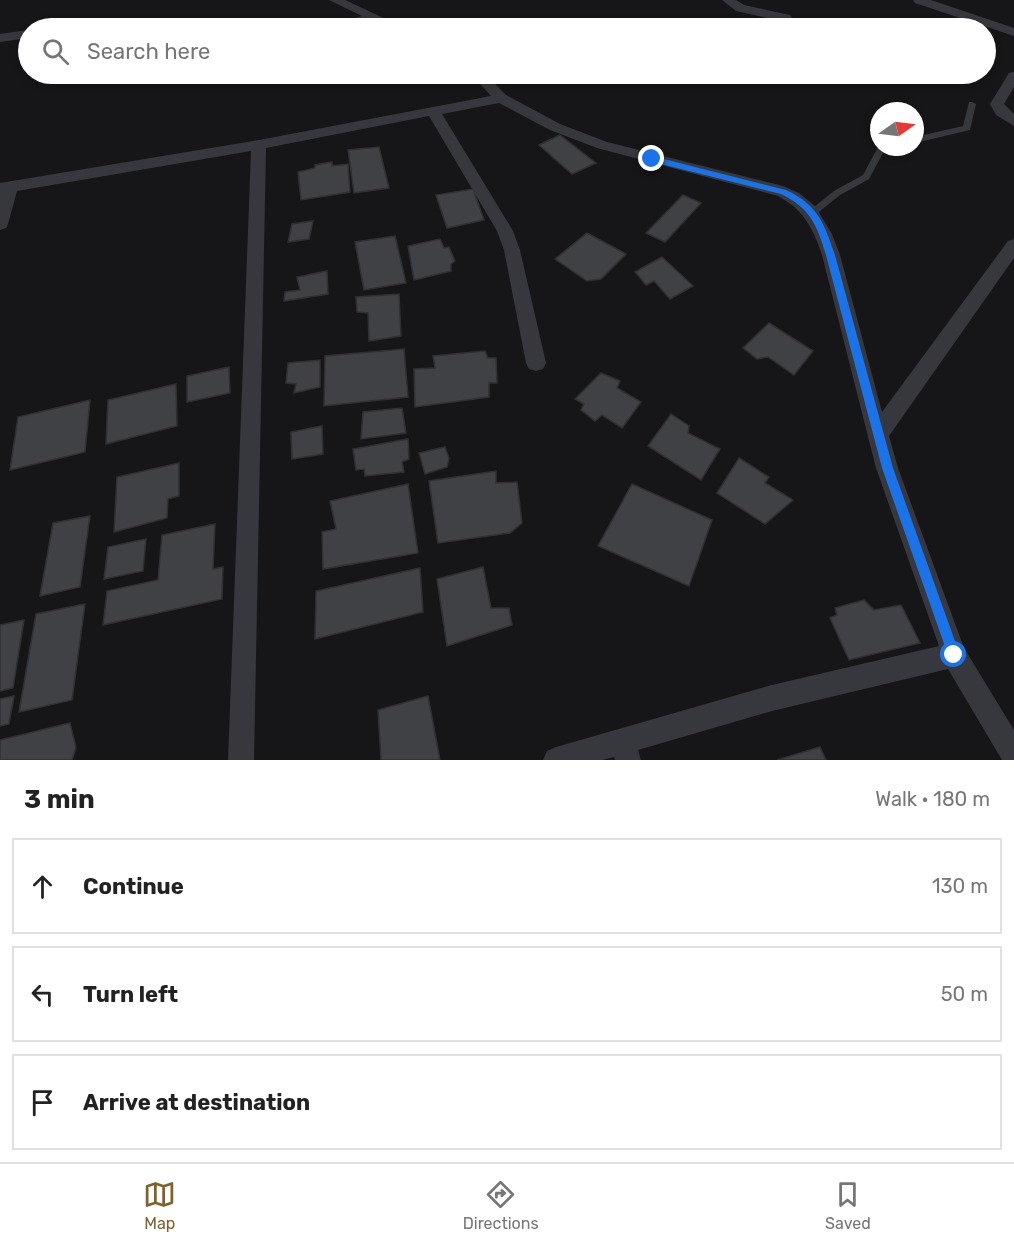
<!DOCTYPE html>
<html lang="en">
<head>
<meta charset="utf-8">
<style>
	:root { --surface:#fff; --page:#f2f2f2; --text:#222; --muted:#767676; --line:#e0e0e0; --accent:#80622a }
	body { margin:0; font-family:Rubik,sans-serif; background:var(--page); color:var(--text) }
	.compass { position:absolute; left:870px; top:102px; width:54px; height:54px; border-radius:50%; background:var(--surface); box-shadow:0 3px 9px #0003; rotate:76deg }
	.stop { position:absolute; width:18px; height:18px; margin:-14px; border:4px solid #1a73e8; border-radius:50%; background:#fff }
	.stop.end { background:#1a73e8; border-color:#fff; box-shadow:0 2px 6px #0008 }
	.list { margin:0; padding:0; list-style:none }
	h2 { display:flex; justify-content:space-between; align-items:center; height:78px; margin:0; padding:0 24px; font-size:26px }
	h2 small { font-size:20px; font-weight:400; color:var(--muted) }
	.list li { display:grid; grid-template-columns:39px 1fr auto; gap:18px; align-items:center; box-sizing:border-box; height:96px; margin:0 12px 12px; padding:0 12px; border:2px solid var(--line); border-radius:0px }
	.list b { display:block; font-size:22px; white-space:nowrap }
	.list em { font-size:20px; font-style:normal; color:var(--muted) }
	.icon { flex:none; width:33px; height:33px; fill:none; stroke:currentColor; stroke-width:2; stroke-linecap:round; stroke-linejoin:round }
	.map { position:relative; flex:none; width:1014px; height:760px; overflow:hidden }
	.search { position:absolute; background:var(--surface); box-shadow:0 3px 9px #0003; left:18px; right:18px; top:18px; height:66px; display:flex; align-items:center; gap:15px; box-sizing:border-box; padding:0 21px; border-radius:33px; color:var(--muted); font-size:22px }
	.sheet { height:402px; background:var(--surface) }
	nav { display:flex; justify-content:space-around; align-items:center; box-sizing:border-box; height:84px; border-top:2px solid var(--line); background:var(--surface); font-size:16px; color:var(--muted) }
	nav a { display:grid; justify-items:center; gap:3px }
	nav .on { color:var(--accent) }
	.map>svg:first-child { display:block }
</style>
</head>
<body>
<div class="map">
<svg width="1014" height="760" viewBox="0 0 1014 760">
	<rect width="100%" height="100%" fill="#161618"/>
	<g fill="#404145" stroke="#303034" stroke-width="1.5">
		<path d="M560,135L596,163L572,174L539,145Z"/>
		<path d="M379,147L389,188L354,193L348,150Z"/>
		<path d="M332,162V166L348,164L350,192L301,200L298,172L315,168V165Z"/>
		<path d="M473,189L484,220L447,228L436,195Z"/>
		<path d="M683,195L701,203L665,242L646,233Z"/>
		<path d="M313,221L309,239L288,242L292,224Z"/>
		<path d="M587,233L626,254L601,279L587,281L555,259Z"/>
		<path d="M395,236L406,283L364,290L355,242Z"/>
		<path d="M440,239L444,248L449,247L455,261L451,264V271L414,280L408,246Z"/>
		<path d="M662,257L693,286L670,299L654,281L646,285L635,272Z"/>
		<path d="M327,271L328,294L284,301L285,292L300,290L297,277Z"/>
		<path d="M399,294L401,336L369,341L368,313L357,312L356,297Z"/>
		<path d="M769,323L813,351L794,375L768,357L757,359L743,348Z"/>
		<path d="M404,349L408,397L324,406L325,356Z"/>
		<path d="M485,351L488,358H496L497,383H489V397L415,407L414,369L435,368L433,356Z"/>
		<path d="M320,360V387L294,393L296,384L286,383L288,363Z"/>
		<path d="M229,367L230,393L187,402V376Z"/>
		<path d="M601,373L620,381L617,388L641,402L622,428L602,415L595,421L581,410L584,404L575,399Z"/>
		<path d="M176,384L177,426L106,444L108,400Z"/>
		<path d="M90,400L85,452L10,470L18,417Z"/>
		<path d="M402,408L406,433L361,439L363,412Z"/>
		<path d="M671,414L689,426L688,433L720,449L701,480L648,446Z"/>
		<path d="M322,426L323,454L292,459L291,432Z"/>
		<path d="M408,439L409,459L402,462L404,472L365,476L364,469L356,470L353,449Z"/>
		<path d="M445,447L449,458L447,467L425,474L419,453Z"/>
		<path d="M739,458L769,477L765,483L793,500L765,524L717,493Z"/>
		<path d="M179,463V496L168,499L167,518L114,532L117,477Z"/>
		<path d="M496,471V483L517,482L522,523L510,533L438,543L429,481Z"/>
		<path d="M408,484L418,553L323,569L322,532L336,529L330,501Z"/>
		<path d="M632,484L712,520L689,586L598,546Z"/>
		<path d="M90,516L80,587L40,596L53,523Z"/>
		<path d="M215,524L213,569L223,567L222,599L103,625L107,591L158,580L162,535Z"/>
		<path d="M146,539L143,571L104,579L108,547Z"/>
		<path d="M483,567L491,608H509L512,625L447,646L437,579Z"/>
		<path d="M420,568L423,612L315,639L316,591Z"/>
		<path d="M864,600L874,610L901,605L920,643L849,660L830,618L837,615L835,608Z"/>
		<path d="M85,604L72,700L19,712L36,614Z"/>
		<path d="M24,620L13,688L0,691V625Z"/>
		<path d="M14,696L9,724L0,726V699Z"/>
		<path d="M428,696L440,760H381L378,710Z"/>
		<path d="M70,723L76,748L72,760H0V740Z"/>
		<path d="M820,747L826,760H777Z"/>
	</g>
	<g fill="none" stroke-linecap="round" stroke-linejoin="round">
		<g fill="#37383d" fill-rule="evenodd">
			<path d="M969,102H972L976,104L970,130L915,143V137L963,126Z"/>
			<path d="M878,147H890L884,151L869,179L840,195L815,215H809V211L834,191L863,175Z"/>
		</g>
		<g fill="#37383d" fill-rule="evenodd">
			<path d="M329,0H345L405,28H390L373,21L349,28H332L334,25L362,16Z"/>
			<path d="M722,0H736L744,5L790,15L792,18L786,22L736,11Z"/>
			<path d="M913,0H931L1014,28V36L915,3Z"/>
			<path d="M108,22L180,24L186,28H64L70,24Z"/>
			<path d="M28,30V38L0,42V34Z"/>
			<path d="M1014,72V87L1004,104L1014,114V126L996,115L990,104L1009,73Z"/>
			<path d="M471,74H485L506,95L560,124L607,142L783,186L799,193L815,206L832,234L840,255L882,412L1008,241L1014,239V258L889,436L898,468L964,648L1014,730V760H1002L948,669L772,711L638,750L641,760H615L614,757L602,760H543L547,751L556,747L772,685L939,646L876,468L822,255C813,228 804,210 778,196L597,148L550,130L499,103L442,114L513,231L520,250L546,363L543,369L536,371L529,369L526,363L504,250L497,231L429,116L266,148L254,760H228L251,151L17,191L8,224L6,228L0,230V183L259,140L491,96Z"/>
		</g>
	</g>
	<path fill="#1a73e8" d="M652,156L786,190C818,205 824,223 835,255L893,468L960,655L959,659L954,661L950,659L948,655L882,468L826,255C817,225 810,208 781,194L649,161L648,159Z"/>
</svg>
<svg class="compass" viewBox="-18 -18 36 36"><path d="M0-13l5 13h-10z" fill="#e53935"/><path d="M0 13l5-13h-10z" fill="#767676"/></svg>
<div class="stop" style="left:954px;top:655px"></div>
<div class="stop end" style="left:652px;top:159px"></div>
<div class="search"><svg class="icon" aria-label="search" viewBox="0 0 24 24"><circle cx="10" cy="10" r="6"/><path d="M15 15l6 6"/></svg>Search here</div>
</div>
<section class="sheet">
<h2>3 min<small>Walk · 180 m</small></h2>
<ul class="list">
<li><svg class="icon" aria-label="ahead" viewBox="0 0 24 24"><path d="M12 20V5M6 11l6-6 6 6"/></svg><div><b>Continue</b></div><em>130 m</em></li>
<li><svg class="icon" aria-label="left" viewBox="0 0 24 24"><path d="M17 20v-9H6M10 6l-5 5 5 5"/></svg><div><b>Turn left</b></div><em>50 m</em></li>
<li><svg class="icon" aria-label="arrive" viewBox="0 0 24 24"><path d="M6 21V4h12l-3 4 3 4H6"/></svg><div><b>Arrive at destination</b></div></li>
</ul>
</section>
<nav>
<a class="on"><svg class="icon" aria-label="map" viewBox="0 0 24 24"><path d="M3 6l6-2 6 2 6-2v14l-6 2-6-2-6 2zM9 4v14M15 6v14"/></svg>Map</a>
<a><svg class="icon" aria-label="directions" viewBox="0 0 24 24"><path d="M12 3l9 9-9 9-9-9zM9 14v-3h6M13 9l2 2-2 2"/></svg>Directions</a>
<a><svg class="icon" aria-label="saved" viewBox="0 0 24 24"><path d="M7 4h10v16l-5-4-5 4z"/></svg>Saved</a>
</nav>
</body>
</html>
